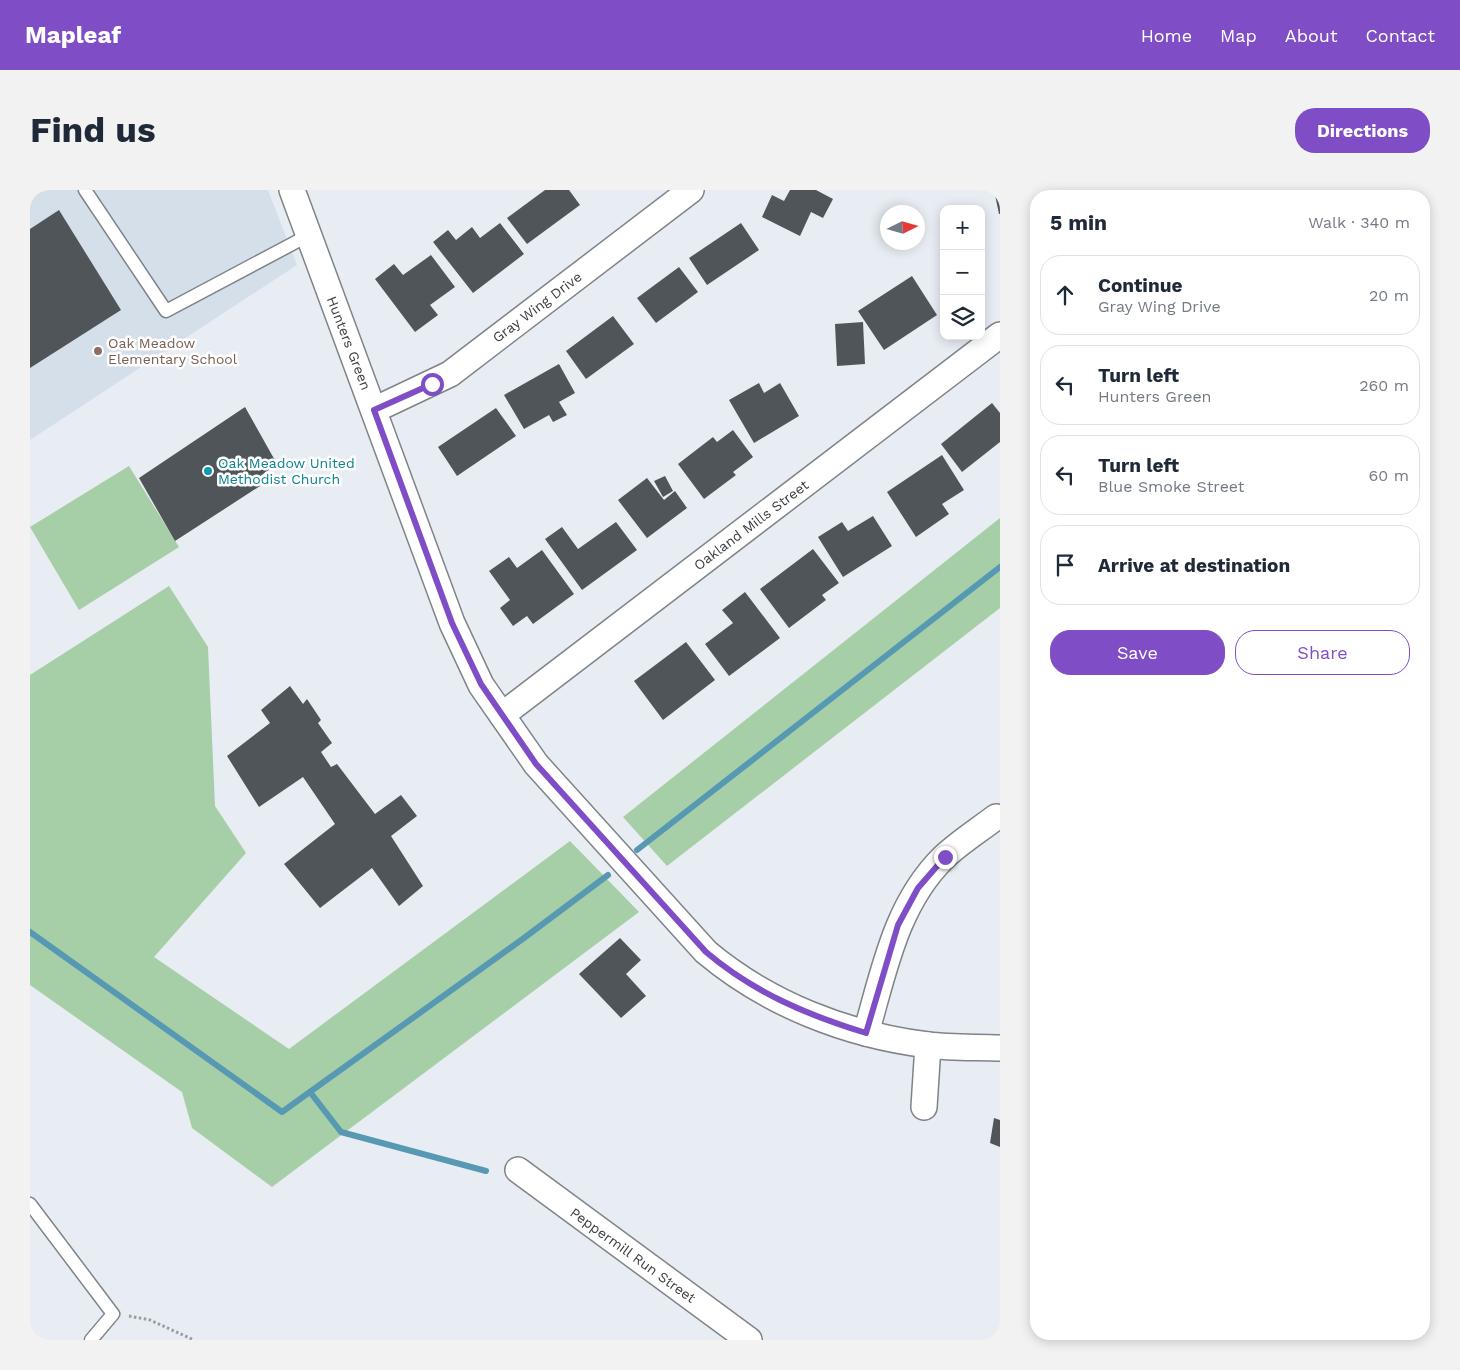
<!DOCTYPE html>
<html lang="en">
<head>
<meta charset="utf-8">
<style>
	:root { --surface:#fff; --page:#f2f2f3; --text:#1f2937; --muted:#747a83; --line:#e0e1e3; --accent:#7f4ec6 }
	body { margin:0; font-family:"Work Sans",sans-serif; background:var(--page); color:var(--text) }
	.controls { position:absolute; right:15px; top:15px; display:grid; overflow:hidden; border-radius:10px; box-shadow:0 2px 12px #0003 }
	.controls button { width:45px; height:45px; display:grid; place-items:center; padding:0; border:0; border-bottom:1px solid var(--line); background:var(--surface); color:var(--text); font:25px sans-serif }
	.compass { position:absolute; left:850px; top:15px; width:45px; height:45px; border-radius:50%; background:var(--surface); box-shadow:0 2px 12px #0003; rotate:85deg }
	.stop { position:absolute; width:15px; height:15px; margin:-11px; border:4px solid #7f4ec6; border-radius:50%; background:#fff }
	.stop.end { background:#7f4ec6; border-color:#fff; box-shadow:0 1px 5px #0008 }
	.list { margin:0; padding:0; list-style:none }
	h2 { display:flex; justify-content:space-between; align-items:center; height:65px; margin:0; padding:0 20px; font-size:21px }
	h2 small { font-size:16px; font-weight:400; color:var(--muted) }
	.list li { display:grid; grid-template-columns:32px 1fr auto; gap:15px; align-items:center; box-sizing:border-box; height:80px; margin:0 10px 10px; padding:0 10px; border:1px solid var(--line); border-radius:20px }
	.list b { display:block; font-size:19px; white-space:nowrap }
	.list p { margin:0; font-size:16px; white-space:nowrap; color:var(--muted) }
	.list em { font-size:16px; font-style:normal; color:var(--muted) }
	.actions { display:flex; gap:10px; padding:15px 20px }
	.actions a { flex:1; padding:11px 0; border:1px solid var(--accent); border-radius:20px; text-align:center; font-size:18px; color:var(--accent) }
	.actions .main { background:var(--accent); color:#fff }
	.icon { flex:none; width:28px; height:28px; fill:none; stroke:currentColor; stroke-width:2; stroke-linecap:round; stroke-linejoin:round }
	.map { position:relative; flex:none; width:970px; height:1150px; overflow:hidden; border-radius:20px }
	header { display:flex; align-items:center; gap:30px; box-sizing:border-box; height:70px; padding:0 25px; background:var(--accent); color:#fff }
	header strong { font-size:24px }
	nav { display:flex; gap:28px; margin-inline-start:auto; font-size:18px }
	.intro { display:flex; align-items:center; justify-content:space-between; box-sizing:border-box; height:120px; padding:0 30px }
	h1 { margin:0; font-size:35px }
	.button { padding:12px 22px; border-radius:20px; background:var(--accent); color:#fff; font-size:18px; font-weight:700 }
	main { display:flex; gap:30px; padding:0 30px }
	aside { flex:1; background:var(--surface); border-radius:20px; box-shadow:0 2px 12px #0003 }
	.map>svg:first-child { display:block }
</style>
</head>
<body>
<header>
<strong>Mapleaf</strong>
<nav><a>Home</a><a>Map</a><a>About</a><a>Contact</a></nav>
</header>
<div class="intro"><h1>Find us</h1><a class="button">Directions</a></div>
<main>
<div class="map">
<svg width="970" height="1150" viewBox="0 0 970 1150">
	<rect width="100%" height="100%" fill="#e8edf3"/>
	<path fill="#d5dfea" d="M0,0H238L267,75L0,250Z"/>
	<g fill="#a6cea7">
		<path d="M99,276L149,357L49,420L0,337Z"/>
		<path d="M970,328V418L637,676L593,627Z"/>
		<path d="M139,396L178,457L185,616L216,663L124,767L259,859L540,651L609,722L242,997L162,938L152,902L0,795V485Z"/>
	</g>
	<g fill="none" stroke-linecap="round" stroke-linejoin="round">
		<g stroke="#5799b3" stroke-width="6">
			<path d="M607,660L970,377"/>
			<path d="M0,742L252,922L494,748L578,685"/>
			<path d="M280,902L311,942L456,981"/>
		</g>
	</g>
	<g fill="#505559">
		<path d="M515,0H539L550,15L497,54L477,28Z"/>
		<path d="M760,0H786L803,9L793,28L781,22L770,46L732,27L742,5L754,11Z"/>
		<path d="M964,0H970V24H969Z"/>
		<path d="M29,20L91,120L0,178V39Z"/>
		<path d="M470,33L494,64L443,103L403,52L418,40L426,50L442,37L450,48Z"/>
		<path d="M711,33L729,60L677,95L659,68Z"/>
		<path d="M401,65L425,97L400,115L408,125L385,142L345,89L364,74L373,85Z"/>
		<path d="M649,77L668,102L626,133L607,108Z"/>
		<path d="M882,86L907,125L854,160L828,121Z"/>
		<path d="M583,126L604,154L556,189L536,161Z"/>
		<path d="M833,132L835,174L807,176L805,134Z"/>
		<path d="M529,174L545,203L529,212L537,225L523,232L519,225L494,239L474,205Z"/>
		<path d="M729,193L734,203L750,193L769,226L724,253L699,210Z"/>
		<path d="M962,213L970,223V252L932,282L911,254Z"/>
		<path d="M215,217L247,274L226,289L230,296L145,351L109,288Z"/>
		<path d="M466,218L486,246L427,286L408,257Z"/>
		<path d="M703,240L723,267L703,282L706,285L674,309L648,274L683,247L687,252Z"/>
		<path d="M912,265L934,300L912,314L919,324L886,347L857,302Z"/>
		<path d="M635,286L643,301L633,307L624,291Z"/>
		<path d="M617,288L634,310L645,301L657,318L617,348L588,310Z"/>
		<path d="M843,326L862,356L813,387L788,347L812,332L818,341Z"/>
		<path d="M586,332L607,360L552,400L515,349L532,337L548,359Z"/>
		<path d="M783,359L809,393L792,405L796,410L759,438L730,399Z"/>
		<path d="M512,360L544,404L503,434L497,426L483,436L470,418L480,410L459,381L479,367L487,378Z"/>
		<path d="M715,402L750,448L699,486L675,454L703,433L692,420Z"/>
		<path d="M656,452L685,490L633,530L604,491Z"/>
		<path d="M260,496L273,514L277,509L291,530L288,533L302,553L291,562L301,577L307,574L345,624L371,605L387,626L361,646L393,696L369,716L342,678L290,718L254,674L305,634L273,587L229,617L197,566L240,533L231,520Z"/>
		<path d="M590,748L611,770L596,784L616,806L591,828L549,784Z"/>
		<path d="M964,928L970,930V957L960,953Z"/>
	</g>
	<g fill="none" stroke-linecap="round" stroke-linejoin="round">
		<g stroke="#7f8489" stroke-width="15">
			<g id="lane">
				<path d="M55,0L136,121L279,45"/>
				<path d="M0,1014L83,1124L61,1150"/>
			</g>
		</g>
		<g stroke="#7f8489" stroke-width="28">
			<g id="street">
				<path d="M262,0L422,433L451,495L506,574L676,762C738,814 817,845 898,855C921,858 946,857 970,858"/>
				<path d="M344,220L420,184L661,0"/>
				<path d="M472,525L970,145"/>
				<path d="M836,843C854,781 866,714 914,667C930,652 949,640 966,627"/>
				<path d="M894,917L898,855"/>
				<path d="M488,980L719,1150"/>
			</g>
		</g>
		<path stroke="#999da1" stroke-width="3" stroke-dasharray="2.5 2.5" stroke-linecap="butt" d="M99,1126L120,1130L164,1150"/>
		<use href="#lane" stroke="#fff" stroke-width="12"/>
		<use href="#street" stroke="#fff" stroke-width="25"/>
	</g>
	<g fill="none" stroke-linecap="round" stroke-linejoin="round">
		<path stroke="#7f4ec6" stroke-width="6" d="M402,194L344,220L422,433L451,494L506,574L676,762C723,802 777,825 836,843L868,735L888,698L915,667"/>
	</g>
	<circle fill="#8d6e63" stroke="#fff" stroke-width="2" cx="68" cy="161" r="5"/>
	<circle fill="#0f9aa8" stroke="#fff" stroke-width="2" cx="178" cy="281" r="5"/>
	<g text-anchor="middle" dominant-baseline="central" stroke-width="5" stroke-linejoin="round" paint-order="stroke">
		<g font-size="14" fill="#3a3d3f" stroke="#fff">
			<text transform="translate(507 117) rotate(-37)">Gray Wing Drive</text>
			<text transform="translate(319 153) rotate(69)">Hunters Green</text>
			<text transform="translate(721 335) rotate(-37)">Oakland Mills Street</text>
			<text transform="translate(603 1065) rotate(36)">Peppermill Run Street</text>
		</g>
		<g font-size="14" fill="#785e54" stroke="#fff" text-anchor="start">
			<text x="78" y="153">Oak Meadow<tspan x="78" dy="16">Elementary School</tspan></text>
		</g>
		<g font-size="14" fill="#0d838f" stroke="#fff" text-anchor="start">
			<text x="188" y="273">Oak Meadow United<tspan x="188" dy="16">Methodist Church</tspan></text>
		</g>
	</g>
</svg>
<div class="controls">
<button>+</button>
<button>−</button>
<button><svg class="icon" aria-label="layers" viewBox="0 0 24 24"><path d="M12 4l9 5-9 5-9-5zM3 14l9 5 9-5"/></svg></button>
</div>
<svg class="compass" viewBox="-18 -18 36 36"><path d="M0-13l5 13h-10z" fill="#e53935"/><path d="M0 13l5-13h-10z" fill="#747a83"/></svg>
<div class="stop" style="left:402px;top:194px"></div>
<div class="stop end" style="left:915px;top:667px"></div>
</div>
<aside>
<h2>5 min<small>Walk · 340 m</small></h2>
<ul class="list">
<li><svg class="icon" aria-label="ahead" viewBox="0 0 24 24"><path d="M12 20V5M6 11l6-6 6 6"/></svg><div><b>Continue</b><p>Gray Wing Drive</p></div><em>20 m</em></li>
<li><svg class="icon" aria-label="left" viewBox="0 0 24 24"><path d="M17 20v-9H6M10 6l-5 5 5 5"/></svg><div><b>Turn left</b><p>Hunters Green</p></div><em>260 m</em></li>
<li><svg class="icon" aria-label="left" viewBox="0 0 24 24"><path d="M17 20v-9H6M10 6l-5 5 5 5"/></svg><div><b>Turn left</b><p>Blue Smoke Street</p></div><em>60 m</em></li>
<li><svg class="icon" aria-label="arrive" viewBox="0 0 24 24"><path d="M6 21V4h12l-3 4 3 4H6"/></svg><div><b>Arrive at destination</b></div></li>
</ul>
<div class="actions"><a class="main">Save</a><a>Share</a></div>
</aside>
</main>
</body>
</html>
